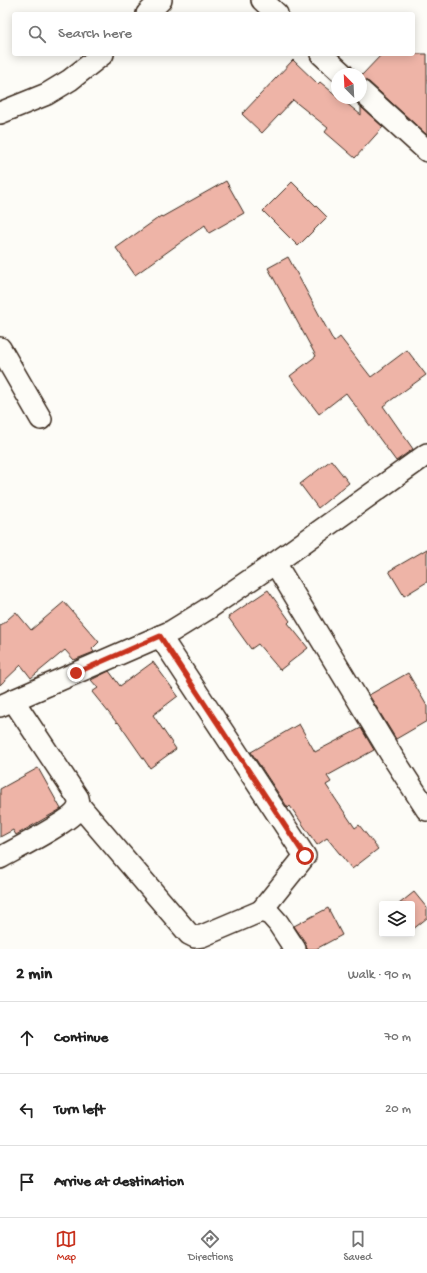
<!DOCTYPE html>
<html lang="en">
<head>
<meta charset="utf-8">
<style>
	:root { --surface:#fff; --page:#f2f2f2; --text:#222; --muted:#767676; --line:#e0e0e0; --accent:#c8321e }
	body { margin:0; font-family:"Gochi Hand",sans-serif; background:var(--page); color:var(--text) }
	.controls { position:absolute; right:12px; bottom:12px; display:grid; overflow:hidden; border-radius:4px; box-shadow:0 2px 10px #0003 }
	.controls button { width:36px; height:36px; display:grid; place-items:center; padding:0; border:0; border-bottom:1px solid var(--line); background:var(--surface); color:var(--text); font:20px sans-serif }
	.compass { position:absolute; left:331px; top:68px; width:36px; height:36px; border-radius:50%; background:var(--surface); box-shadow:0 2px 10px #0003; rotate:336deg }
	.stop { position:absolute; width:12px; height:12px; margin:-9px; border:3px solid #c8321e; border-radius:50%; background:#fff }
	.stop.end { background:#c8321e; border-color:#fff; box-shadow:0 1px 4px #0008 }
	.list { margin:0; padding:0; list-style:none }
	h2 { display:flex; justify-content:space-between; align-items:center; height:52px; margin:0; padding:0 16px; font-size:17px }
	h2 small { font-size:13px; font-weight:400; color:var(--muted) }
	.list li { display:grid; grid-template-columns:26px 1fr auto; gap:12px; align-items:center; box-sizing:border-box; height:72px; padding:0 16px; border-top:1px solid var(--line) }
	.list b { display:block; font-size:15px; white-space:nowrap }
	.list em { font-size:13px; font-style:normal; color:var(--muted) }
	.icon { flex:none; width:22px; height:22px; fill:none; stroke:currentColor; stroke-width:2; stroke-linecap:round; stroke-linejoin:round }
	.map { position:relative; flex:none; width:427px; height:949px; overflow:hidden }
	.search { position:absolute; background:var(--surface); box-shadow:0 2px 10px #0003; left:12px; right:12px; top:12px; height:44px; display:flex; align-items:center; gap:10px; box-sizing:border-box; padding:0 14px; border-radius:4px; color:var(--muted); font-size:15px }
	.sheet { height:268px; background:var(--surface) }
	nav { display:flex; justify-content:space-around; align-items:center; box-sizing:border-box; height:56px; border-top:1px solid var(--line); background:var(--surface); font-size:11px; color:var(--muted) }
	nav a { display:grid; justify-items:center; gap:2px }
	nav .on { color:var(--accent) }
	.map>svg:first-child { display:block }
</style>
</head>
<body>
<div class="map">
<svg width="427" height="949" viewBox="0 0 427 949">
	<rect width="100%" height="100%" fill="#fdfcf7"/>
	<filter id="ink" filterUnits="userSpaceOnUse"><feTurbulence type="fractalNoise" baseFrequency=".025" numOctaves="2"/><feDisplacementMap in="SourceGraphic" scale="8" xChannelSelector="R" yChannelSelector="G"/><feConvolveMatrix kernelMatrix="1 2 1 2 8 2 1 2 1" color-interpolation-filters="sRGB"/></filter>
	<g filter="url(#ink)">
		<g fill="#eeb4a7" stroke="#3b2a1e">
			<path d="M382,54H427V135L369,82L361,79V76Z"/>
			<path d="M293,60L318,84L320,82L337,96V98H340L361,115V107L383,127L355,158L325,132L328,128L293,100L262,133L242,114Z"/>
			<path d="M226,181L244,213L209,233L205,225L135,275L116,248L161,216L162,217Z"/>
			<path d="M292,182L327,217L298,246L263,211Z"/>
			<path d="M288,257L334,342L340,337L371,377L407,350L426,375L383,406L413,449L396,461L346,393L319,414L290,376L316,356L268,268Z"/>
			<path d="M331,460L349,483L318,508L300,484Z"/>
			<path d="M427,549V582L404,596L389,571Z"/>
			<path d="M268,590L290,621L288,623L308,648L280,670L258,644L251,649L228,617Z"/>
			<path d="M64,602L99,642L92,649L94,652L74,660L65,650L31,678L21,665L0,685V626L16,612L31,630Z"/>
			<path d="M153,662L178,696L153,715L176,749L150,768L118,722L117,723L92,692L98,688L91,680L109,671L120,686Z"/>
			<path d="M408,673L427,706V721L396,739L369,695Z"/>
			<path d="M299,724L315,752L361,728L374,750L327,776L331,782L326,785L355,828L359,825L378,849L352,869L327,838L317,845L290,806L288,808L251,752Z"/>
			<path d="M38,768L61,809L16,835L13,830L0,837V789Z"/>
			<path d="M414,892L427,908V918L412,930V904H399Z"/>
			<path d="M328,908L342,935L316,949H307L305,942L294,926Z"/>
		</g>
		<g fill="none" stroke-linecap="round" stroke-linejoin="round">
			<g stroke="#3b2a1e" stroke-width="24">
				<g id="street">
					<path d="M262,0L277,14"/>
					<path d="M147,14L161,0"/>
					<path d="M321,54L343,74"/>
					<path d="M361,91L427,151"/>
					<path d="M0,113L47,94L70,80L103,54"/>
					<path d="M0,348L41,419"/>
					<path d="M275,563L392,756L427,810"/>
					<path d="M160,636L305,856L261,911"/>
					<path d="M0,706L172,631L206,610L275,563L427,454"/>
					<path d="M79,805L189,934L195,937L202,936L261,911L270,914L278,923L295,949"/>
					<path d="M0,858C14,850 71,821 77,810C80,806 79,802 78,798L13,700"/>
				</g>
			</g>
			<use href="#street" stroke="#fdfcf7" stroke-width="21"/>
		</g>
	</g>
	<g fill="none" stroke-linecap="round" stroke-linejoin="round" filter="url(#ink)">
		<path stroke="#c8321e" stroke-width="5" d="M76,673L160,636L305,856"/>
	</g>
</svg>
<div class="controls">
<button><svg class="icon" aria-label="layers" viewBox="0 0 24 24"><path d="M12 4l9 5-9 5-9-5zM3 14l9 5 9-5"/></svg></button>
</div>
<svg class="compass" viewBox="-18 -18 36 36"><path d="M0-13l5 13h-10z" fill="#e53935"/><path d="M0 13l5-13h-10z" fill="#767676"/></svg>
<div class="stop" style="left:305px;top:856px"></div>
<div class="stop end" style="left:76px;top:673px"></div>
<div class="search"><svg class="icon" aria-label="search" viewBox="0 0 24 24"><circle cx="10" cy="10" r="6"/><path d="M15 15l6 6"/></svg>Search here</div>
</div>
<section class="sheet">
<h2>2 min<small>Walk · 90 m</small></h2>
<ul class="list">
<li><svg class="icon" aria-label="ahead" viewBox="0 0 24 24"><path d="M12 20V5M6 11l6-6 6 6"/></svg><div><b>Continue</b></div><em>70 m</em></li>
<li><svg class="icon" aria-label="left" viewBox="0 0 24 24"><path d="M17 20v-9H6M10 6l-5 5 5 5"/></svg><div><b>Turn left</b></div><em>20 m</em></li>
<li><svg class="icon" aria-label="arrive" viewBox="0 0 24 24"><path d="M6 21V4h12l-3 4 3 4H6"/></svg><div><b>Arrive at destination</b></div></li>
</ul>
</section>
<nav>
<a class="on"><svg class="icon" aria-label="map" viewBox="0 0 24 24"><path d="M3 6l6-2 6 2 6-2v14l-6 2-6-2-6 2zM9 4v14M15 6v14"/></svg>Map</a>
<a><svg class="icon" aria-label="directions" viewBox="0 0 24 24"><path d="M12 3l9 9-9 9-9-9zM9 14v-3h6M13 9l2 2-2 2"/></svg>Directions</a>
<a><svg class="icon" aria-label="saved" viewBox="0 0 24 24"><path d="M7 4h10v16l-5-4-5 4z"/></svg>Saved</a>
</nav>
</body>
</html>
